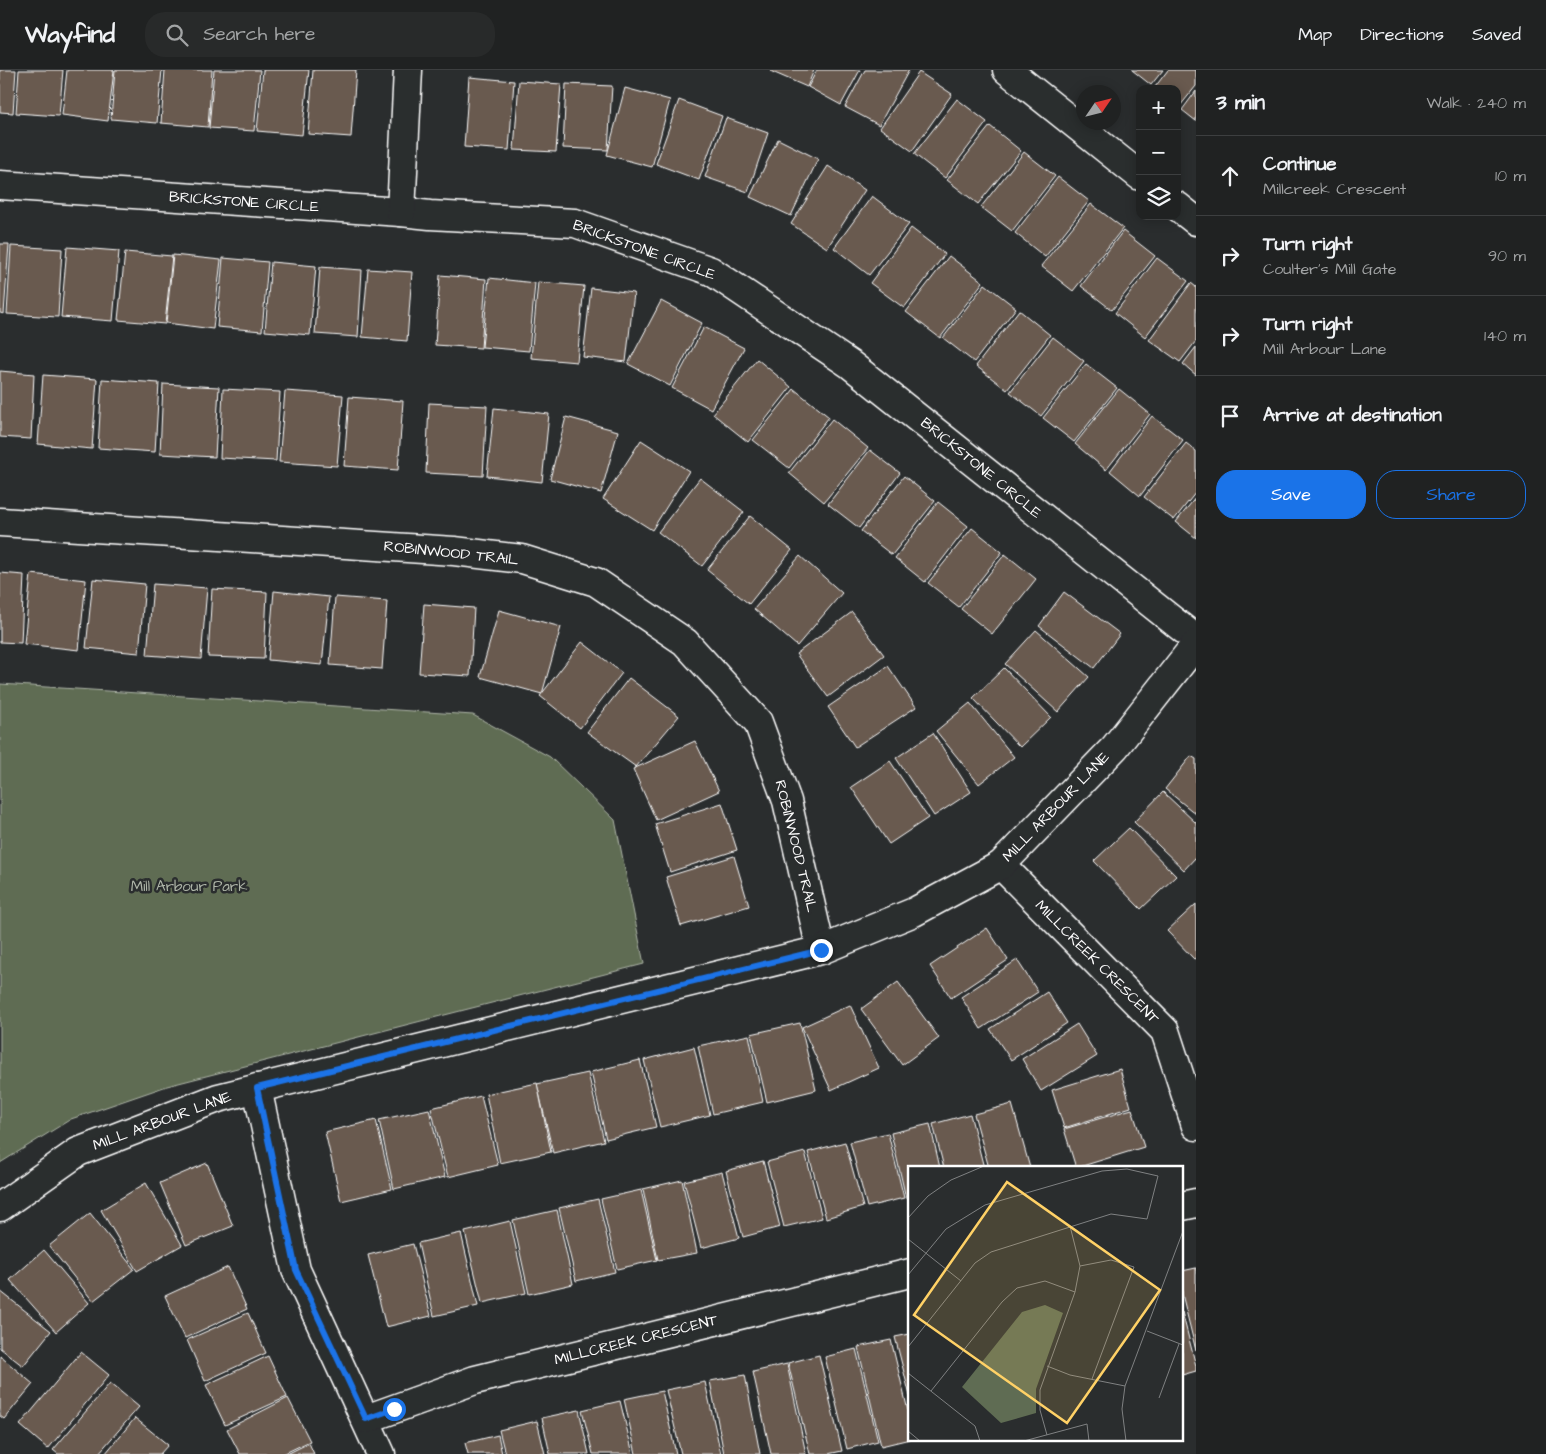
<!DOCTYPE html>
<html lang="en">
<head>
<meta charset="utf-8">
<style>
	:root { --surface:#202222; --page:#282a2a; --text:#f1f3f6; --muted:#a2a4a5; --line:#3d3f40; --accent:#1a73e8 }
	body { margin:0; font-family:"Architects Daughter",sans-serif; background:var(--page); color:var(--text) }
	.controls { position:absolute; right:15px; top:15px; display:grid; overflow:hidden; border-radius:10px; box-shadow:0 2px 12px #0003 }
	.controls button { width:45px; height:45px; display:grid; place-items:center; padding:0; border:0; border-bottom:1px solid var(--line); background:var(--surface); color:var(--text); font:25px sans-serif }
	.compass { position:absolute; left:1076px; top:15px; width:45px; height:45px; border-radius:50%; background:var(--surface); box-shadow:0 2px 12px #0003; rotate:55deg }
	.stop { position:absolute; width:15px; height:15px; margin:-11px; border:4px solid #1a73e8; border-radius:50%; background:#fff }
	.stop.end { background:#1a73e8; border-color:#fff; box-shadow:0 1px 5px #0008 }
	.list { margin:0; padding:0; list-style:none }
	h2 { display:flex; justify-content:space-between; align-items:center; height:65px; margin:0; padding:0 20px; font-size:21px }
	h2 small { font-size:16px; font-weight:400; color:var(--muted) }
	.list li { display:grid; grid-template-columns:32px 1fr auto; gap:15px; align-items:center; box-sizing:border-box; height:80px; padding:0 20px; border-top:1px solid var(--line) }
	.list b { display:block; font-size:19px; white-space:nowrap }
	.list p { margin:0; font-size:16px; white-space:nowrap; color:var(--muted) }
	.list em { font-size:16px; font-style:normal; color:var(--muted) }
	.actions { display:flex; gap:10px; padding:15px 20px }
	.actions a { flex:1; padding:11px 0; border:1px solid var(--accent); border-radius:20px; text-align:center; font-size:18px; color:var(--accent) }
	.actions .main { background:var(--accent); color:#fff }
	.icon { flex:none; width:28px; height:28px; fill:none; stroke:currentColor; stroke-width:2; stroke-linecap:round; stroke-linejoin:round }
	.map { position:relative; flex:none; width:1196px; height:1384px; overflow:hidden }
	header { display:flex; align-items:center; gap:30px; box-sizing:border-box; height:70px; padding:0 25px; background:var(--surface); border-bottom:1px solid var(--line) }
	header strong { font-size:24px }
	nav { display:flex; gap:28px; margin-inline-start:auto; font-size:18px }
	.search { width:350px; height:45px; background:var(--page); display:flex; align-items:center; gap:12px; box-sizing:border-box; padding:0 18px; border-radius:20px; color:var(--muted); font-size:19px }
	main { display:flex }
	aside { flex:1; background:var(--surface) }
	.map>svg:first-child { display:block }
</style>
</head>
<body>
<header>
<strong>Wayfind</strong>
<div class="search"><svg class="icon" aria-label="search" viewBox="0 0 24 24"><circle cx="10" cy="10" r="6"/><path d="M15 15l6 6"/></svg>Search here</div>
<nav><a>Map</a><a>Directions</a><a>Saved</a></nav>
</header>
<main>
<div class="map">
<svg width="1196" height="1384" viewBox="0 0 1196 1384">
	<rect width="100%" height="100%" fill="#2a2d2e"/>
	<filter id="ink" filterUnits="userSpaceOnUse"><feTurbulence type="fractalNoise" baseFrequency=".02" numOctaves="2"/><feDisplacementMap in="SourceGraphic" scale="10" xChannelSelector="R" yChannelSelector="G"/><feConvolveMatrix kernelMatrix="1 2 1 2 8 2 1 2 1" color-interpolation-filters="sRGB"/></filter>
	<g filter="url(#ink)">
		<path fill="#5f6c53" stroke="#afb6a9" d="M0,614L473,645L550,687L615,750L644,894L167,1016L71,1049L0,1093Z"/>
		<g fill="#695a50" stroke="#fff">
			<path d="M0,0H16L13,43L0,42Z"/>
			<path d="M19,0H63L59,46L16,43Z"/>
			<path d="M67,0H114L108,51L62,45Z"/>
			<path d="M115,0H162L157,53L111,49Z"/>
			<path d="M165,0H212L208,57L161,53Z"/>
			<path d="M214,0H260L254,61L209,58Z"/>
			<path d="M263,0H309L302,65L257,61Z"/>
			<path d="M313,0H356L351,67L308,64Z"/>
			<path d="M771,0H814L807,17L770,1Z"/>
			<path d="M817,0H860L841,35L808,17Z"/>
			<path d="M865,0H909L879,55L845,37Z"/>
			<path d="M1132,0H1163L1151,15Z"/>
			<path d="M1168,0H1196V16L1180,36L1177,34V19H1158L1155,17Z"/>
			<path d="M919,2L952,24L912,81L880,58Z"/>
			<path d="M469,7L514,11L509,80L464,77Z"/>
			<path d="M519,11L561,14L556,82L514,80Z"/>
			<path d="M566,14L612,16L608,80L563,78Z"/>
			<path d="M625,18L670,30L652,97L607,85Z"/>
			<path d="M1196,21V51L1182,40Z"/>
			<path d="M957,29L987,52L945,108L914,84Z"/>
			<path d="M679,30L722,46L699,110L656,94Z"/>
			<path d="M726,48L768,63L748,122L705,107Z"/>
			<path d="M990,56L1021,81L978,134L947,110Z"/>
			<path d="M778,69L818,89L791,146L750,127Z"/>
			<path d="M1024,82L1055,106L1012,161L981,137Z"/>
			<path d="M828,96L865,120L827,178L791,154Z"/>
			<path d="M1058,107L1089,131L1045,187L1015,163Z"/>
			<path d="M872,126L909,154L869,205L834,178Z"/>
			<path d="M1091,134L1123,158L1073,221L1041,196Z"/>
			<path d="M911,158L945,184L904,238L870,213Z"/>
			<path d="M1123,161L1155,186L1112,240L1081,216Z"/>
			<path d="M0,174H9L4,244L0,243Z"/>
			<path d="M11,176L62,179L58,247L7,244Z"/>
			<path d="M67,177L119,181L113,251L61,247Z"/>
			<path d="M125,182L172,186L165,254L118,250Z"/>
			<path d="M173,185L221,190L213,259L166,253Z"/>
			<path d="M949,186L983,212L940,268L906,242Z"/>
			<path d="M223,188L268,192L262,261L217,257Z"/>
			<path d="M1157,188L1188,211L1145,267L1115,243Z"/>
			<path d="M271,192L316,196L310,265L265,261Z"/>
			<path d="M320,197L362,200L358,267L315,264Z"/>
			<path d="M368,199L412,202L407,271L362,267Z"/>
			<path d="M440,205L486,209L481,278L435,275Z"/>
			<path d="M489,208L535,213L529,281L482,277Z"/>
			<path d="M538,212L584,216L577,292L531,288Z"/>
			<path d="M1191,213L1196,217V271L1180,292L1149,270Z"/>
			<path d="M985,214L1016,238L974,292L943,268Z"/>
			<path d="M591,218L634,223L626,292L583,287Z"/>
			<path d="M661,231L702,253L670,316L628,294Z"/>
			<path d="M1019,240L1050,265L1007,320L976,296Z"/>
			<path d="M704,257L744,278L711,339L672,318Z"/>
			<path d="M1053,267L1084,291L1041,346L1010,322Z"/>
			<path d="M1196,277V305L1183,294Z"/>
			<path d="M757,289L791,317L748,372L713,344Z"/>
			<path d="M1086,294L1117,318L1074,372L1043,348Z"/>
			<path d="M0,301L34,304L31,369L0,367Z"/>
			<path d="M43,305L97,309L92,379L38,374Z"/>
			<path d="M102,309L159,313L155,382L98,378Z"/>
			<path d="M163,314L219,317L215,387L160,384Z"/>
			<path d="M223,319L280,322L276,391L220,388Z"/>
			<path d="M794,319L829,347L789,398L753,370Z"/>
			<path d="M1119,319L1150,344L1106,400L1075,374Z"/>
			<path d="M285,321L343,325L337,396L279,392Z"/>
			<path d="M349,327L403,331L398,400L344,396Z"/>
			<path d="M429,333L487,336L483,406L426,403Z"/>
			<path d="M494,338L549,344L542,412L487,406Z"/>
			<path d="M1152,346L1183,370L1140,426L1110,401Z"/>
			<path d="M566,347L618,361L601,423L550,409Z"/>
			<path d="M832,349L868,378L824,432L789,403Z"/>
			<path d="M641,370L689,401L652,460L603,429Z"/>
			<path d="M1186,373L1196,381V422L1174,450L1144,427Z"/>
			<path d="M870,380L900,403L859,458L828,434Z"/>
			<path d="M904,406L935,431L892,485L861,461Z"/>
			<path d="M700,408L744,442L702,496L658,462Z"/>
			<path d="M1196,427V468L1176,452Z"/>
			<path d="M938,432L968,456L925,512L895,488Z"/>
			<path d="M750,446L792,480L749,534L707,500Z"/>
			<path d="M972,458L1002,482L959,537L928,513Z"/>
			<path d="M1005,484L1036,509L992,564L961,539Z"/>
			<path d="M800,486L842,523L797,576L754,539Z"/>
			<path d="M0,503L24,505L21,573L0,572Z"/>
			<path d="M31,504L86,510L79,580L24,574Z"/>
			<path d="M93,509L145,514L139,583L86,578Z"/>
			<path d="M153,514L207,518L201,589L147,585Z"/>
			<path d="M212,519L267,522L264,589L208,587Z"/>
			<path d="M274,521L329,527L322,595L268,590Z"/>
			<path d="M1064,522L1120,564L1094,598L1039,556Z"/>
			<path d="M335,527L387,531L382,599L330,595Z"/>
			<path d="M424,534L474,538L470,606L419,603Z"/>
			<path d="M499,540L561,557L542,624L480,607Z"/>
			<path d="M852,542L884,585L828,627L796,584Z"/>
			<path d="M1036,560L1089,607L1058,642L1005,594Z"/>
			<path d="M582,572L622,603L580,658L540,626Z"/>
			<path d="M888,596L916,637L855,677L828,637Z"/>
			<path d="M1004,598L1051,647L1020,677L973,628Z"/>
			<path d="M629,608L679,646L636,697L587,662Z"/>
			<path d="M970,633L1014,687L979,714L936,661Z"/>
			<path d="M933,663L971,722L934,746L896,688Z"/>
			<path d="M695,671L719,721L656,750L633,699Z"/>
			<path d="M1191,686L1196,689V744L1165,719Z"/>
			<path d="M890,691L928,748L889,774L851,717Z"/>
			<path d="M1163,722L1196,753V787L1184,800L1134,752Z"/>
			<path d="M722,733L737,780L670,802L655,754Z"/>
			<path d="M1129,758L1176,806L1141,839L1094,791Z"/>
			<path d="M734,786L749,836L681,856L666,807Z"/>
			<path d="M1196,834V888L1194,889L1167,861Z"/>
			<path d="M987,858L1008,890L951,928L930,896Z"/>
			<path d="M1017,890L1038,922L981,959L961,927Z"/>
			<path d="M898,912L939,968L902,995L861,939Z"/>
			<path d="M1047,922L1067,953L1011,990L990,959Z"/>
			<path d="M850,935L879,998L831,1020L802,957Z"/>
			<path d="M800,953L816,1020L767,1032L751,964Z"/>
			<path d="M1077,954L1097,986L1041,1021L1022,989Z"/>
			<path d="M749,965L763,1032L713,1044L698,976Z"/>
			<path d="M694,977L710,1045L660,1057L644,990Z"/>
			<path d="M640,990L656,1057L606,1069L591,1002Z"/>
			<path d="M1120,999L1131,1037L1064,1058L1052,1020Z"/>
			<path d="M588,1003L604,1071L553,1083L537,1014Z"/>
			<path d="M537,1013L551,1082L500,1093L486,1024Z"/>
			<path d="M481,1026L498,1095L448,1107L431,1038Z"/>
			<path d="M1012,1034L1030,1098H989L974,1044Z"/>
			<path d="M429,1039L445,1107L394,1119L379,1050Z"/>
			<path d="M1132,1039L1144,1077L1076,1098L1064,1059Z"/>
			<path d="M970,1044L984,1098H944L933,1054Z"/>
			<path d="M376,1050L392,1119L341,1131L325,1062Z"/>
			<path d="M930,1054L940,1098H910V1127L906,1128L891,1063Z"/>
			<path d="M888,1063L904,1128L867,1137L850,1072Z"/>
			<path d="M845,1072L863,1137L826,1148L808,1082Z"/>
			<path d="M805,1082L822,1148L784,1157L767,1092Z"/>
			<path d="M763,1091L780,1157L743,1167L726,1101Z"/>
			<path d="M207,1093L233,1156L186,1175L160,1113Z"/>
			<path d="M722,1102L739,1168L701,1178L684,1111Z"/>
			<path d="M682,1110L697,1183L658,1190L643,1119Z"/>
			<path d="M146,1113L182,1175L137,1201L101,1140Z"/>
			<path d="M641,1120L657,1190L617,1199L601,1129Z"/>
			<path d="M598,1129L615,1202L576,1211L559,1138Z"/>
			<path d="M557,1140L573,1214L529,1224L513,1150Z"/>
			<path d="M90,1143L134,1199L93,1231L49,1176Z"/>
			<path d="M510,1151L526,1223L482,1233L465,1162Z"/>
			<path d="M461,1163L478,1236L434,1246L418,1173Z"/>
			<path d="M413,1174L431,1246L386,1257L368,1185Z"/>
			<path d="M44,1180L89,1233L56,1262L10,1210Z"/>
			<path d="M228,1197L247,1239L185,1268L165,1226Z"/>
			<path d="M1196,1198V1281L1182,1224V1201Z"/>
			<path d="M0,1221L51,1261L23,1296L0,1278Z"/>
			<path d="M1182,1242L1196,1296V1301L1182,1305Z"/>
			<path d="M248,1243L266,1283L205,1311L187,1270Z"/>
			<path d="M910,1264V1326L895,1267Z"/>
			<path d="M891,1270L910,1349V1369L881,1376L858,1277Z"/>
			<path d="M856,1279L878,1371L847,1379L825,1287Z"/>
			<path d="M81,1282L109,1305L48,1379L20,1355Z"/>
			<path d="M819,1285L842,1381L828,1384H810L788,1293Z"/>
			<path d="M0,1286L33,1314L4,1349L0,1346Z"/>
			<path d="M268,1286L287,1327L225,1355L206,1315Z"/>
			<path d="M787,1294L806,1384H771L753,1302Z"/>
			<path d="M745,1305L760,1384H724L710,1311Z"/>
			<path d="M705,1312L721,1384H681L666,1320Z"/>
			<path d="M110,1313L139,1337L98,1384H58L53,1380Z"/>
			<path d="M662,1321L676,1384H636L624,1329Z"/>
			<path d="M288,1328L310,1371L283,1384H240L227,1359Z"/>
			<path d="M620,1331L633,1384H593L582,1340Z"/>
			<path d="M579,1340L589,1384H550L542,1348Z"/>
			<path d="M135,1348L168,1375L160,1384H105Z"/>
			<path d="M537,1351L545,1384H505L499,1360Z"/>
			<path d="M498,1365L502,1384H468L465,1373Z"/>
			<path d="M309,1373L314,1384H287Z"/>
		</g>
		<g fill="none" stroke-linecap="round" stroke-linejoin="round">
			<g stroke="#fff" stroke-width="31">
				<g id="street">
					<path d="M1007,0L1140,106"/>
					<path d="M0,115L401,142L430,145L575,153L711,201L851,295L1196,569"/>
					<path d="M1177,136L1196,151"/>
					<path d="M401,142L408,0"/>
					<path d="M0,452L454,481L522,489L596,512L685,572L758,652L787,731L821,880"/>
					<path d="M1001,795L1165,961L1196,1056"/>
					<path d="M257,1018L296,1200L381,1384"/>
					<path d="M1182,1136L1196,1133"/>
					<path d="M0,1137L78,1082L218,1028L821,880L914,842L1001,795L1115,677L1196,574"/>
					<path d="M366,1349L475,1310L910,1203"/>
				</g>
			</g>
			<use href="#street" stroke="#2a2d2e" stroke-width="28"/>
		</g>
	</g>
	<g fill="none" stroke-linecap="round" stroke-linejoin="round" filter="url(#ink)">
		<path stroke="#1a73e8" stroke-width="6" d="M394,1339L366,1349L296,1200L257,1018L821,880"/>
	</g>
	<g text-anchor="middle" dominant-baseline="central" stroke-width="5" stroke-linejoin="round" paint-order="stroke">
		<g font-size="15" fill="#fff" stroke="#2a2d2e">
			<text transform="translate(244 132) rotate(4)">BRICKSTONE CIRCLE</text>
			<text transform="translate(644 180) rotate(20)">BRICKSTONE CIRCLE</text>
			<text transform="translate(981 398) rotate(39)">BRICKSTONE CIRCLE</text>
			<text transform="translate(451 483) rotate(6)">ROBINWOOD TRAIL</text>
			<text transform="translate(1056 737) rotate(-46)">MILL ARBOUR LANE</text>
			<text transform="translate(796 776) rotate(76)">ROBINWOOD TRAIL</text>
			<text transform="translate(1097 892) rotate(45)">MILLCREEK CRESCENT</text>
			<text transform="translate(162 1051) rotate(-20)">MILL ARBOUR LANE</text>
			<text transform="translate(636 1270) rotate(-14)">MILLCREEK CRESCENT</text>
		</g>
		<g font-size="15" fill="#afb6a9" stroke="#2a2d2e">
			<text x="189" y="816">Mill Arbour Park</text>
		</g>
	</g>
	<g transform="translate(908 1096)">
		<rect width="275" height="275" fill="#2a2d2e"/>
		<path d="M137,139L155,147L128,223V247L93,257L54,221L114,146Z" fill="#5f6c53"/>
		<path fill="none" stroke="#7f8182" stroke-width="1" d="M0,52L20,30L43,14L76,0M0,73L53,115M172,100L203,94L226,101L184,213M0,109L38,63L77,39L194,5L219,3L250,10L239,53L203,48L83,86L67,97L0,181M239,165L275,179M139,200L162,209L217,220M0,207L67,260L72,275M23,225L94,136L109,122L137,115L167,126M251,232L271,178M0,265L12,275M139,269L132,244V224L167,126L172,100L162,60M116,275L179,258L181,275M218,275L214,243L217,220L275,65"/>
		<path fill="#ffd166" fill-opacity="0.15" stroke="#ffd166" stroke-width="2.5" d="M99,16L252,124L159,257L6,149Z"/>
		<rect width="275" height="275" fill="none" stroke="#fff" stroke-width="2.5"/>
	</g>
</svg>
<div class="controls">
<button>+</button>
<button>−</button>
<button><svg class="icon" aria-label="layers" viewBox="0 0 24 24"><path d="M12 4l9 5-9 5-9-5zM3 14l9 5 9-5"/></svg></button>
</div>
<svg class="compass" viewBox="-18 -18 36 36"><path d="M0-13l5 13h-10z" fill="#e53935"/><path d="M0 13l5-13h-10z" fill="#a2a4a5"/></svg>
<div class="stop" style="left:394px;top:1339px"></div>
<div class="stop end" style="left:821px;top:880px"></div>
</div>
<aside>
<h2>3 min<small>Walk · 240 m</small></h2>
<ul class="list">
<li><svg class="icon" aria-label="ahead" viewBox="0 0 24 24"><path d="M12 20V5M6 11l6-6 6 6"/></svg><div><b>Continue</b><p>Millcreek Crescent</p></div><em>10 m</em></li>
<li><svg class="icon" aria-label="right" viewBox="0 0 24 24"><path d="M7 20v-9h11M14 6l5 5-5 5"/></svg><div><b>Turn right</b><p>Coulter's Mill Gate</p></div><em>90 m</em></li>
<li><svg class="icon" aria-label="right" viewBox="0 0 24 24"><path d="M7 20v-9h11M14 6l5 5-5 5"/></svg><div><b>Turn right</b><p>Mill Arbour Lane</p></div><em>140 m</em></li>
<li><svg class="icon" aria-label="arrive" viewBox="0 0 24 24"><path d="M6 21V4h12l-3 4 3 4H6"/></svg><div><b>Arrive at destination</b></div></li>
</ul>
<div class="actions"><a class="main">Save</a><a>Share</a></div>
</aside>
</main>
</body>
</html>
